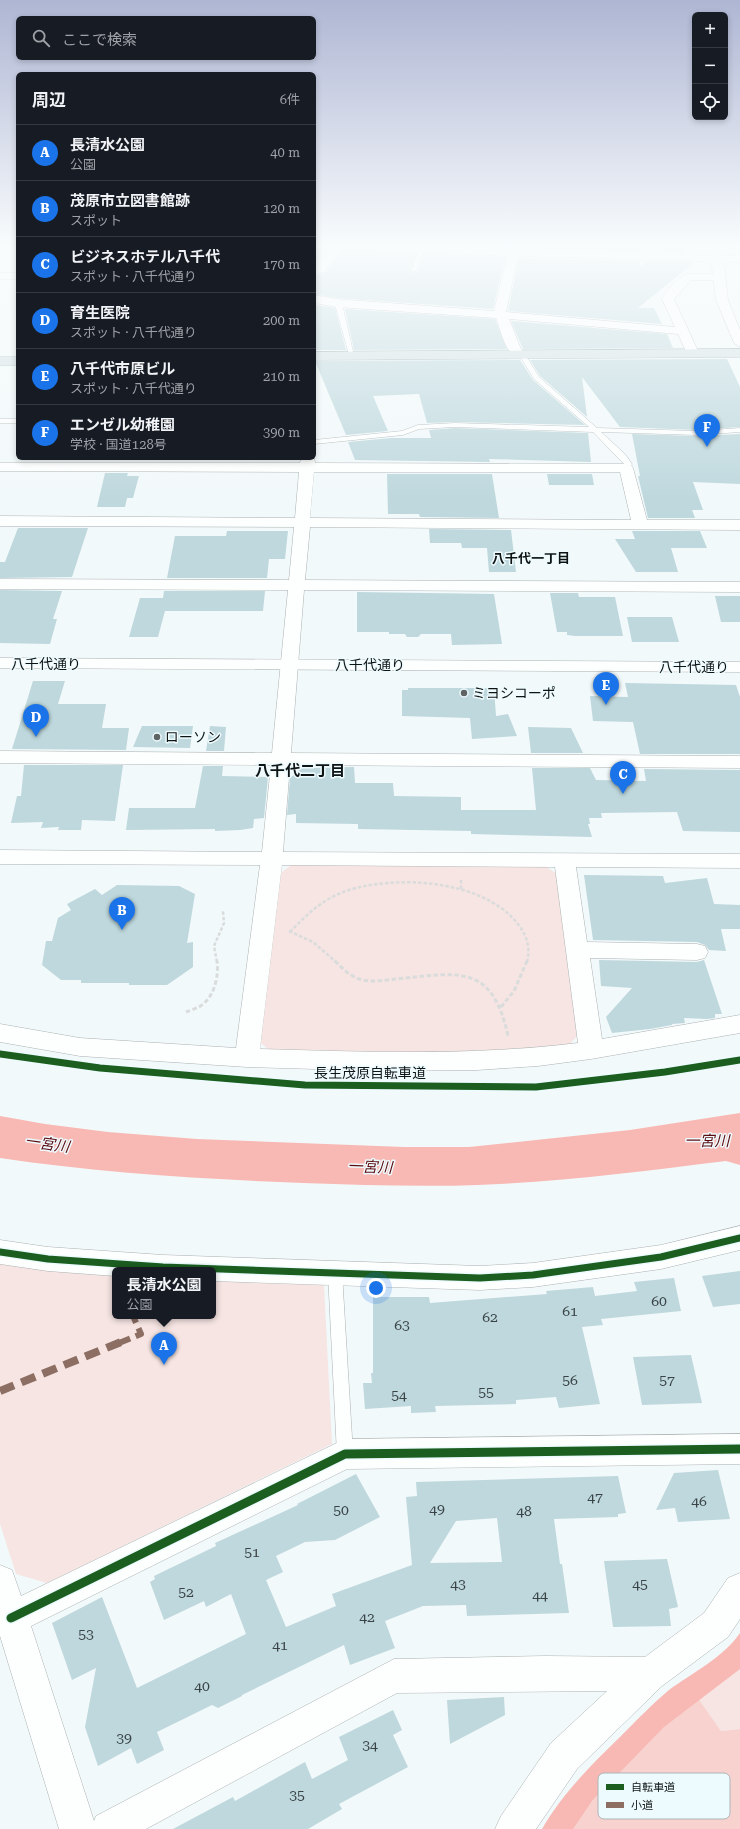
<!DOCTYPE html>
<html lang="ja">
<head>
<meta charset="utf-8">
<style>
	:root { --surface:#171b24; --page:#20242c; --text:#f1f3f6; --muted:#9ea1a6; --line:#363941; --accent:#1a73e8 }
	body { margin:0; font-family:"Roboto Serif","Noto Sans JP",serif; background:var(--page); color:var(--text) }
	.controls { position:absolute; right:12px; top:12px; display:grid; overflow:hidden; border-radius:6px; box-shadow:0 2px 6px #0003 }
	.controls button { width:36px; height:36px; display:grid; place-items:center; padding:0; border:0; border-bottom:1px solid var(--line); background:var(--surface); color:var(--text); font:20px sans-serif }
	.you { position:absolute; left:376px; top:1288px; width:14px; height:14px; margin:-10px; border:3px solid #fff; border-radius:50%; background:#1a73e8; box-shadow:0 0 0 6px #1a73e833 }
	.badge { display:grid; place-items:center; width:26px; height:26px; border-radius:50%; background:var(--accent); color:#fff; font-size:13px; font-weight:700 }
	.pin { position:absolute; translate:-50% -33px; filter:drop-shadow(0 1px 2px #0008) }
	.pin::after { content:''; position:absolute; top:21px; width:14px; height:12px; background:inherit; clip-path:polygon(0 0,100% 0,50% 100%) }
	.popup { position:absolute; left:112px; top:1267px; width:104px; height:52px; box-sizing:border-box; display:grid; place-content:center; border-radius:6px; background:var(--surface); filter:drop-shadow(0 1px 3px #0005); font-size:13px; white-space:nowrap; color:var(--muted) }
	.popup b { font-size:15px; color:var(--text) }
	.popup::after { content:''; position:absolute; left:50%; top:100%; margin-left:-8px; border:8px solid transparent; border-top-color:var(--surface) }
	.list { margin:0; padding:0; list-style:none }
	h2 { display:flex; justify-content:space-between; align-items:center; height:52px; margin:0; padding:0 16px; font-size:17px }
	h2 small { font-size:13px; font-weight:400; color:var(--muted) }
	.list li { display:grid; grid-template-columns:26px 1fr auto; gap:12px; align-items:center; box-sizing:border-box; height:56px; padding:0 16px; border-top:1px solid var(--line) }
	.list b { display:block; font-size:15px; white-space:nowrap }
	.list p { margin:0; font-size:13px; white-space:nowrap; color:var(--muted) }
	.list em { font-size:13px; font-style:normal; color:var(--muted) }
	.icon { flex:none; width:22px; height:22px; fill:none; stroke:currentColor; stroke-width:2; stroke-linecap:round; stroke-linejoin:round }
	.map { position:relative; flex:none; width:740px; height:1829px; overflow:hidden }
	.search { position:absolute; background:var(--surface); box-shadow:0 2px 6px #0003; left:16px; top:16px; width:300px; height:44px; display:flex; align-items:center; gap:10px; box-sizing:border-box; padding:0 14px; border-radius:6px; color:var(--muted); font-size:15px }
	.panel { position:absolute; background:var(--surface); box-shadow:0 2px 6px #0003; left:16px; top:72px; width:300px; height:388px; border-radius:6px }
	.map>svg:first-child { display:block }
</style>
</head>
<body>
<div class="map">
<svg width="740" height="1829" viewBox="0 0 740 1829">
	<rect width="100%" height="100%" fill="#f2f9fa"/>
	<g fill="#f6e5e3">
		<path d="M294,863L544,865L560,876L581,1032L566,1048L530,1052L276,1055L258,1041L278,875Z"/>
		<path d="M0,1263L115,1274V1316H213V1281L324,1285L332,1444L47,1583L16,1574L0,1524Z"/>
		<path d="M740,1665V1729L721,1731L698,1698Z"/>
	</g>
	<path fill="#f8d2cf" d="M698,1698L721,1731L740,1729V1829H570L586,1807L672,1718Z"/>
	<g fill="#f8b9b4">
		<path d="M740,1113V1165L726,1161C644,1171 561,1182 478,1185C420,1187 361,1185 303,1183C202,1179 100,1173 0,1158V1116L45,1124L108,1132L197,1139L404,1147H469L630,1130Z"/>
		<path d="M740,1633V1669L664,1727L592,1801L573,1829H542C563,1793 591,1765 621,1736C636,1721 652,1704 669,1690C692,1673 723,1658 740,1633Z"/>
	</g>
	<g fill="#bed8dd" fill-rule="evenodd">
		<path d="M448,245H637L638,251Z"/>
		<path d="M668,245H688L684,253L659,252Z"/>
		<path d="M314,247L328,248L314,266Z"/>
		<path d="M342,250L416,253L410,272L411,273L417,272L424,254L505,257L493,309L336,298L314,294V276L326,272Z"/>
		<path d="M519,258L639,261L640,267L647,261L695,262L638,308H654L662,324L508,311Z"/>
		<path d="M314,305L335,308L346,350H314Z"/>
		<path d="M345,309L495,319L507,349L354,350Z"/>
		<path d="M511,321L667,334L673,348L523,349Z"/>
		<path d="M727,359L740,387V427L697,430L620,427L582,377L587,417L540,376L530,360Z"/>
		<path d="M520,360L533,380L585,425L455,422L427,423L419,394L373,396L388,431L346,435L315,361Z"/>
		<path d="M455,428L588,433L591,462L489,459L490,462L355,460L348,442L391,438H431L429,430Z"/>
		<path d="M632,434L697,436L740,434V484L693,482L703,510H692L695,518H648L638,476H640Z"/>
		<path d="M105,473H128L127,476H139L133,498H127L125,507H97Z"/>
		<path d="M387,474H492L499,518L420,517L419,514H388Z"/>
		<path d="M547,474H592L594,485H549Z"/>
		<path d="M18,528H88L72,577L0,578V562H5Z"/>
		<path d="M429,529L511,530L516,572H489L487,548H462L461,543H430Z"/>
		<path d="M227,531H288L285,559H269L267,578H167L175,536H226Z"/>
		<path d="M632,531H700L707,548H671L678,572H636L615,539H635Z"/>
		<path d="M0,590L62,591L53,619H57L50,644L0,643Z"/>
		<path d="M164,591H265L263,611H165L158,637H129L140,598H163Z"/>
		<path d="M357,592L494,594L502,644L452,645L451,634H421L418,637H407L405,634H389V632H357Z"/>
		<path d="M550,593H578L579,597H615L623,636H575L567,635V632H557Z"/>
		<path d="M715,596H740V622H721Z"/>
		<path d="M627,617H672L679,642H632Z"/>
		<path d="M33,681H65L58,704H106L102,728H129L126,750L12,749Z"/>
		<path d="M625,683L736,685L740,697V754H640L633,722L593,721L590,696L628,697Z"/>
		<path d="M408,688H494L496,716L508,714L517,736L472,739L470,718L402,716V690H408Z"/>
		<path d="M142,726H193L190,748L133,747Z"/>
		<path d="M210,726L226,727L224,751H206Z"/>
		<path d="M528,727L571,728L583,753H531Z"/>
		<path d="M24,765H123L115,821L82,820L81,830H58L59,827L41,828L43,822L11,823L17,796H21Z"/>
		<path d="M203,766H223L222,776L268,777L264,818L254,819L253,828L240,830L215,831V829L126,830L129,808H195Z"/>
		<path d="M354,767L355,783H393L394,796L461,797V810H536L532,768H590L596,780L646,781L644,769L740,770V832L683,831L677,812L601,813L602,818H589L590,824H588L592,837L471,834V831L358,829V824L296,823V814L287,815L290,778L302,768Z"/>
		<path d="M584,875L663,876L665,883L707,878L714,904L740,905V929H721L726,951L709,950L705,945L697,942L593,940Z"/>
		<path d="M117,885L179,886L195,894L187,943L193,942V967L167,985H129V983H81V980H61L42,965L46,941H52L58,918L71,910L67,904L95,889L102,895Z"/>
		<path d="M599,960L697,962L704,960L722,1014H715V1018L707,1019L684,1018L685,1023L672,1024V1025L650,1029L612,1033L606,1017L632,988L601,986Z"/>
		<path d="M740,1271V1304L713,1307L702,1276Z"/>
		<path d="M674,1278L681,1311L601,1319L603,1325L582,1327L600,1404L559,1408L556,1397L516,1400V1404L435,1406L436,1412L411,1413V1406L365,1409L363,1383H372L371,1373H373V1297H429L430,1303L547,1294L546,1291L593,1287L595,1296L637,1291L634,1282Z"/>
		<path d="M691,1355L702,1403L642,1405L633,1357Z"/>
		<path d="M718,1470L730,1519L678,1522L675,1508L656,1510L674,1473Z"/>
		<path d="M356,1474L380,1517L335,1540L305,1542L276,1556L283,1572L266,1580L286,1627L336,1606L332,1594L412,1565L406,1497L417,1496L416,1482L618,1476L626,1513L618,1514V1517L554,1519L560,1564H562L569,1613L467,1616L466,1605L423,1606L385,1621L395,1648L350,1665L344,1645L242,1695V1696L218,1708L212,1705L157,1732L164,1750L137,1764L131,1748L98,1766L85,1727L96,1668L72,1680L52,1623L102,1597L137,1688L246,1634L231,1594L206,1607L204,1601L164,1620L150,1582L155,1579L154,1576L216,1546L215,1543L298,1505L297,1504ZM497,1518L502,1562L430,1563L456,1521Z"/>
		<path d="M667,1559L678,1607L669,1609L671,1626L613,1627L604,1561Z"/>
		<path d="M504,1697L505,1715L450,1744L447,1700Z"/>
		<path d="M393,1710L402,1730L393,1735L408,1767L339,1804L342,1809L308,1829H173L233,1797L235,1801L305,1762L312,1779L348,1760L339,1737Z"/>
	</g>
	<g fill="none" stroke-linecap="round" stroke-linejoin="round">
		<g stroke="#acb2b2" stroke-width="1">
			<g id="service">
				<path d="M419,249L424,250L416,271L411,272Z"/>
				<path d="M339,301L342,303L354,356L349,355L336,308V303Z"/>
				<path d="M517,353L526,356L539,377L597,428L697,431L740,428V432L697,435L601,432L625,454L632,464L629,470H626L622,468L624,464L593,432L455,427L419,429L403,435L314,444V440L402,431L418,425L455,423L589,427L534,379L521,358L516,354Z"/>
				<rect x="0" y="419" width="18" height="4"/>
				<path d="M335,1267L340,1269L342,1273L353,1454L350,1459L345,1461L340,1459L337,1454L328,1273L330,1269Z"/>
			</g>
		</g>
		<g stroke="#acb2b2" stroke-width="1">
			<g id="minor">
				<path d="M332,245H399L740,256V262L518,256L506,312L675,327L662,299C667,290 678,276 688,274H718L724,277L718,280H691L674,299L699,353L698,356H688L678,334L509,319L521,349L525,354L519,358C505,354 501,331 496,318L336,307L314,303V295L336,299L494,311L507,256L341,248L325,271L314,275V268L317,267Z"/>
				<rect x="0" y="273" width="18" height="6"/>
				<path d="M314,456L315,463L626,464L631,465L633,468L647,520H740V530L310,527L305,580L740,582V592L304,590L291,753L740,756V768L290,765L283,852L740,854V868L576,867L587,942L697,944L705,946L708,952L705,958L697,960L590,958L602,1039L740,1015V1033L591,1059L538,1066L477,1070L385,1071L247,1067L80,1056L0,1042V1024L80,1038L236,1048L260,865L0,864V850L262,852L271,765L0,763V751L272,753L288,590L0,589V579L289,580L294,527L0,526V516L295,518L299,472L0,471V463H300L301,458H314ZM314,472H620L631,520L310,518ZM282,865L555,867L578,1043C472,1056 366,1052 260,1049Z"/>
				<path d="M740,1226V1250L661,1269L533,1287L480,1290L213,1281V1270H115V1276L48,1271L0,1264V1240L48,1247L163,1255L480,1266L533,1263L661,1245Z"/>
				<path d="M740,1434V1464L347,1469L31,1626L94,1821L96,1816L394,1659L545,1656L645,1657L704,1613L728,1578L740,1573V1619L728,1637L662,1686L577,1769L536,1829H495L501,1816L551,1743L607,1691L397,1693L146,1829H59L0,1636V1565L12,1570L21,1596L345,1439Z"/>
			</g>
		</g>
		<g stroke="#acb2b2" stroke-width="1">
			<g id="tertiary">
				<path d="M714,255L718,256L724,267L728,300L740,330V347L734,343L716,300L712,267L708,258Z"/>
				<path d="M0,658L740,662V672L0,668Z"/>
			</g>
		</g>
		<g stroke="#91a7ab" stroke-width="1">
			<g id="trunk">
				<path d="M740,349V357L314,360V352Z"/>
				<rect x="0" y="357" width="18" height="8"/>
			</g>
		</g>
		<g stroke="#dadcdc" stroke-width="2.5" stroke-dasharray="3.5 2" stroke-linecap="butt">
			<path d="M461,880V889"/>
			<path d="M289,931L313,942L336,962"/>
			<path d="M290,932C305,916 322,900 343,892C393,874 482,879 517,923C526,934 531,947 527,962"/>
			<path d="M217,962L214,946L224,923L223,911"/>
		</g>
		<g stroke="#dadcdc" stroke-width="3" stroke-dasharray="4.5 2.5" stroke-linecap="butt">
			<path d="M335,961C342,968 350,976 359,979C371,983 384,980 396,979C458,973 492,962 508,1036"/>
			<path d="M501,1007L514,991L527,961"/>
			<path d="M186,1012C191,1010 199,1008 203,1004C215,995 219,974 217,961"/>
		</g>
		<use href="#service" fill="#fdfefe" fill-rule="evenodd"/>
		<use href="#minor" fill="#fdfefe" fill-rule="evenodd"/>
		<use href="#tertiary" fill="#fdfefe" fill-rule="evenodd"/>
		<use href="#trunk" fill="#d2e0e3" fill-rule="evenodd"/>
		<path stroke="#8d6e63" stroke-width="6" stroke-dasharray="12 6" stroke-linecap="butt" d="M119,1343L141,1334L133,1316"/>
		<path stroke="#8d6e63" stroke-width="8" stroke-dasharray="15 8" stroke-linecap="butt" d="M0,1391L121,1342"/>
		<g stroke="#eefbfe" stroke-width="10">
			<g id="cycleway-far1">
				<path d="M0,1054L100,1068L305,1085L536,1087L665,1072L740,1060"/>
				<path d="M0,1252L48,1259L163,1267L480,1278L533,1275L661,1257L740,1238"/>
			</g>
		</g>
		<g stroke="#eefbfe" stroke-width="12">
			<path id="cycleway" d="M11,1618L345,1454L740,1449"/>
		</g>
		<use href="#cycleway-far1" stroke="#1b5e20" stroke-width="7"/>
		<use href="#cycleway" stroke="#1b5e20" stroke-width="9"/>
	</g>
	<linearGradient id="sky" x2="0" y2="1"><stop stop-color="#aeb6d3"/><stop offset="0.49" stop-color="#f9fcfd"/><stop offset="1" stop-color="#f9fcfd" stop-opacity="0"/></linearGradient>
	<rect width="740" height="501" fill="url(#sky)"/>
	<g fill="#5e6464" stroke="#eefbfe" stroke-width="1.5">
		<circle cx="464" cy="693" r="4"/>
		<circle cx="157" cy="737" r="4"/>
	</g>
	<g text-anchor="middle" dominant-baseline="central" stroke-width="3" stroke-linejoin="round" paint-order="stroke">
		<g font-size="13" font-weight="bold" fill="#0e1314" stroke="#eefbfe">
			<text x="531" y="558">八千代一丁目</text>
		</g>
		<g font-size="14" fill="#0e1314" stroke="#eefbfe">
			<text x="46" y="664">八千代通り</text>
			<text x="370" y="665">八千代通り</text>
			<text x="694" y="667">八千代通り</text>
			<text x="370" y="1073">長生茂原自転車道</text>
		</g>
		<g font-size="14" fill="#0e1314" stroke="#eefbfe" text-anchor="start">
			<text x="472" y="693">ミヨシコーポ</text>
			<text x="165" y="737">ローソン</text>
		</g>
		<g font-size="14" fill="#3a4446">
			<text x="659" y="1301">60</text>
			<text x="570" y="1311">61</text>
			<text x="490" y="1317">62</text>
			<text x="402" y="1325">63</text>
			<text x="570" y="1380">56</text>
			<text x="667" y="1380">57</text>
			<text x="486" y="1392">55</text>
			<text x="399" y="1395">54</text>
			<text x="595" y="1497">47</text>
			<text x="699" y="1501">46</text>
			<text x="437" y="1509">49</text>
			<text x="341" y="1510">50</text>
			<text x="524" y="1511">48</text>
			<text x="252" y="1552">51</text>
			<text x="458" y="1584">43</text>
			<text x="640" y="1584">45</text>
			<text x="186" y="1592">52</text>
			<text x="540" y="1595">44</text>
			<text x="367" y="1617">42</text>
			<text x="86" y="1634">53</text>
			<text x="280" y="1645">41</text>
			<text x="202" y="1686">40</text>
			<text x="124" y="1738">39</text>
			<text x="370" y="1745">34</text>
			<text x="297" y="1795">35</text>
		</g>
		<g font-size="15" font-weight="bold" fill="#0e1314" stroke="#eefbfe">
			<text x="300" y="771">八千代二丁目</text>
		</g>
		<g font-size="15" font-style="italic" fill="#5c0b0f" stroke="#eefbfe">
			<text x="707" y="1141">一宮川</text>
			<text transform="translate(47 1144) rotate(8)">一宮川</text>
			<text transform="translate(370 1167) rotate(2)">一宮川</text>
		</g>
	</g>
	<rect x="598" y="1773" width="132" height="46" rx="6" fill="#eefbfe" stroke="#abb5b8" stroke-width="1"/>
	<rect x="606" y="1784" width="18" height="6" fill="#1b5e20"/>
	<rect x="606" y="1802" width="18" height="6" fill="#8d6e63"/>
	<g font-size="11" fill="#0e1314">
		<text x="631" y="1791">自転車道</text>
		<text x="631" y="1809">小道</text>
	</g>
</svg>
<div class="controls">
<button>+</button>
<button>−</button>
<button><svg class="icon" aria-label="locate" viewBox="0 0 24 24"><circle cx="12" cy="12" r="6"/><path d="M12 2v4M12 18v4M2 12h4M18 12h4"/></svg></button>
</div>
<div class="you"></div>
<div class="pin badge" style="left:164px;top:1365px">A</div>
<div class="popup"><b>長清水公園</b>公園</div>
<div class="pin badge" style="left:122px;top:930px">B</div>
<div class="pin badge" style="left:623px;top:794px">C</div>
<div class="pin badge" style="left:36px;top:737px">D</div>
<div class="pin badge" style="left:606px;top:705px">E</div>
<div class="pin badge" style="left:707px;top:447px">F</div>
<div class="search"><svg class="icon" aria-label="search" viewBox="0 0 24 24"><circle cx="10" cy="10" r="6"/><path d="M15 15l6 6"/></svg>ここで検索</div>
<section class="panel">
<h2>周辺<small>6件</small></h2>
<ul class="list">
<li><span class="badge">A</span><div><b>長清水公園</b><p>公園</p></div><em>40 m</em></li>
<li><span class="badge">B</span><div><b>茂原市立図書館跡</b><p>スポット</p></div><em>120 m</em></li>
<li><span class="badge">C</span><div><b>ビジネスホテル八千代</b><p>スポット · 八千代通り</p></div><em>170 m</em></li>
<li><span class="badge">D</span><div><b>育生医院</b><p>スポット · 八千代通り</p></div><em>200 m</em></li>
<li><span class="badge">E</span><div><b>八千代市原ビル</b><p>スポット · 八千代通り</p></div><em>210 m</em></li>
<li><span class="badge">F</span><div><b>エンゼル幼稚園</b><p>学校 · 国道128号</p></div><em>390 m</em></li>
</ul>
</section>
</div>
</body>
</html>
